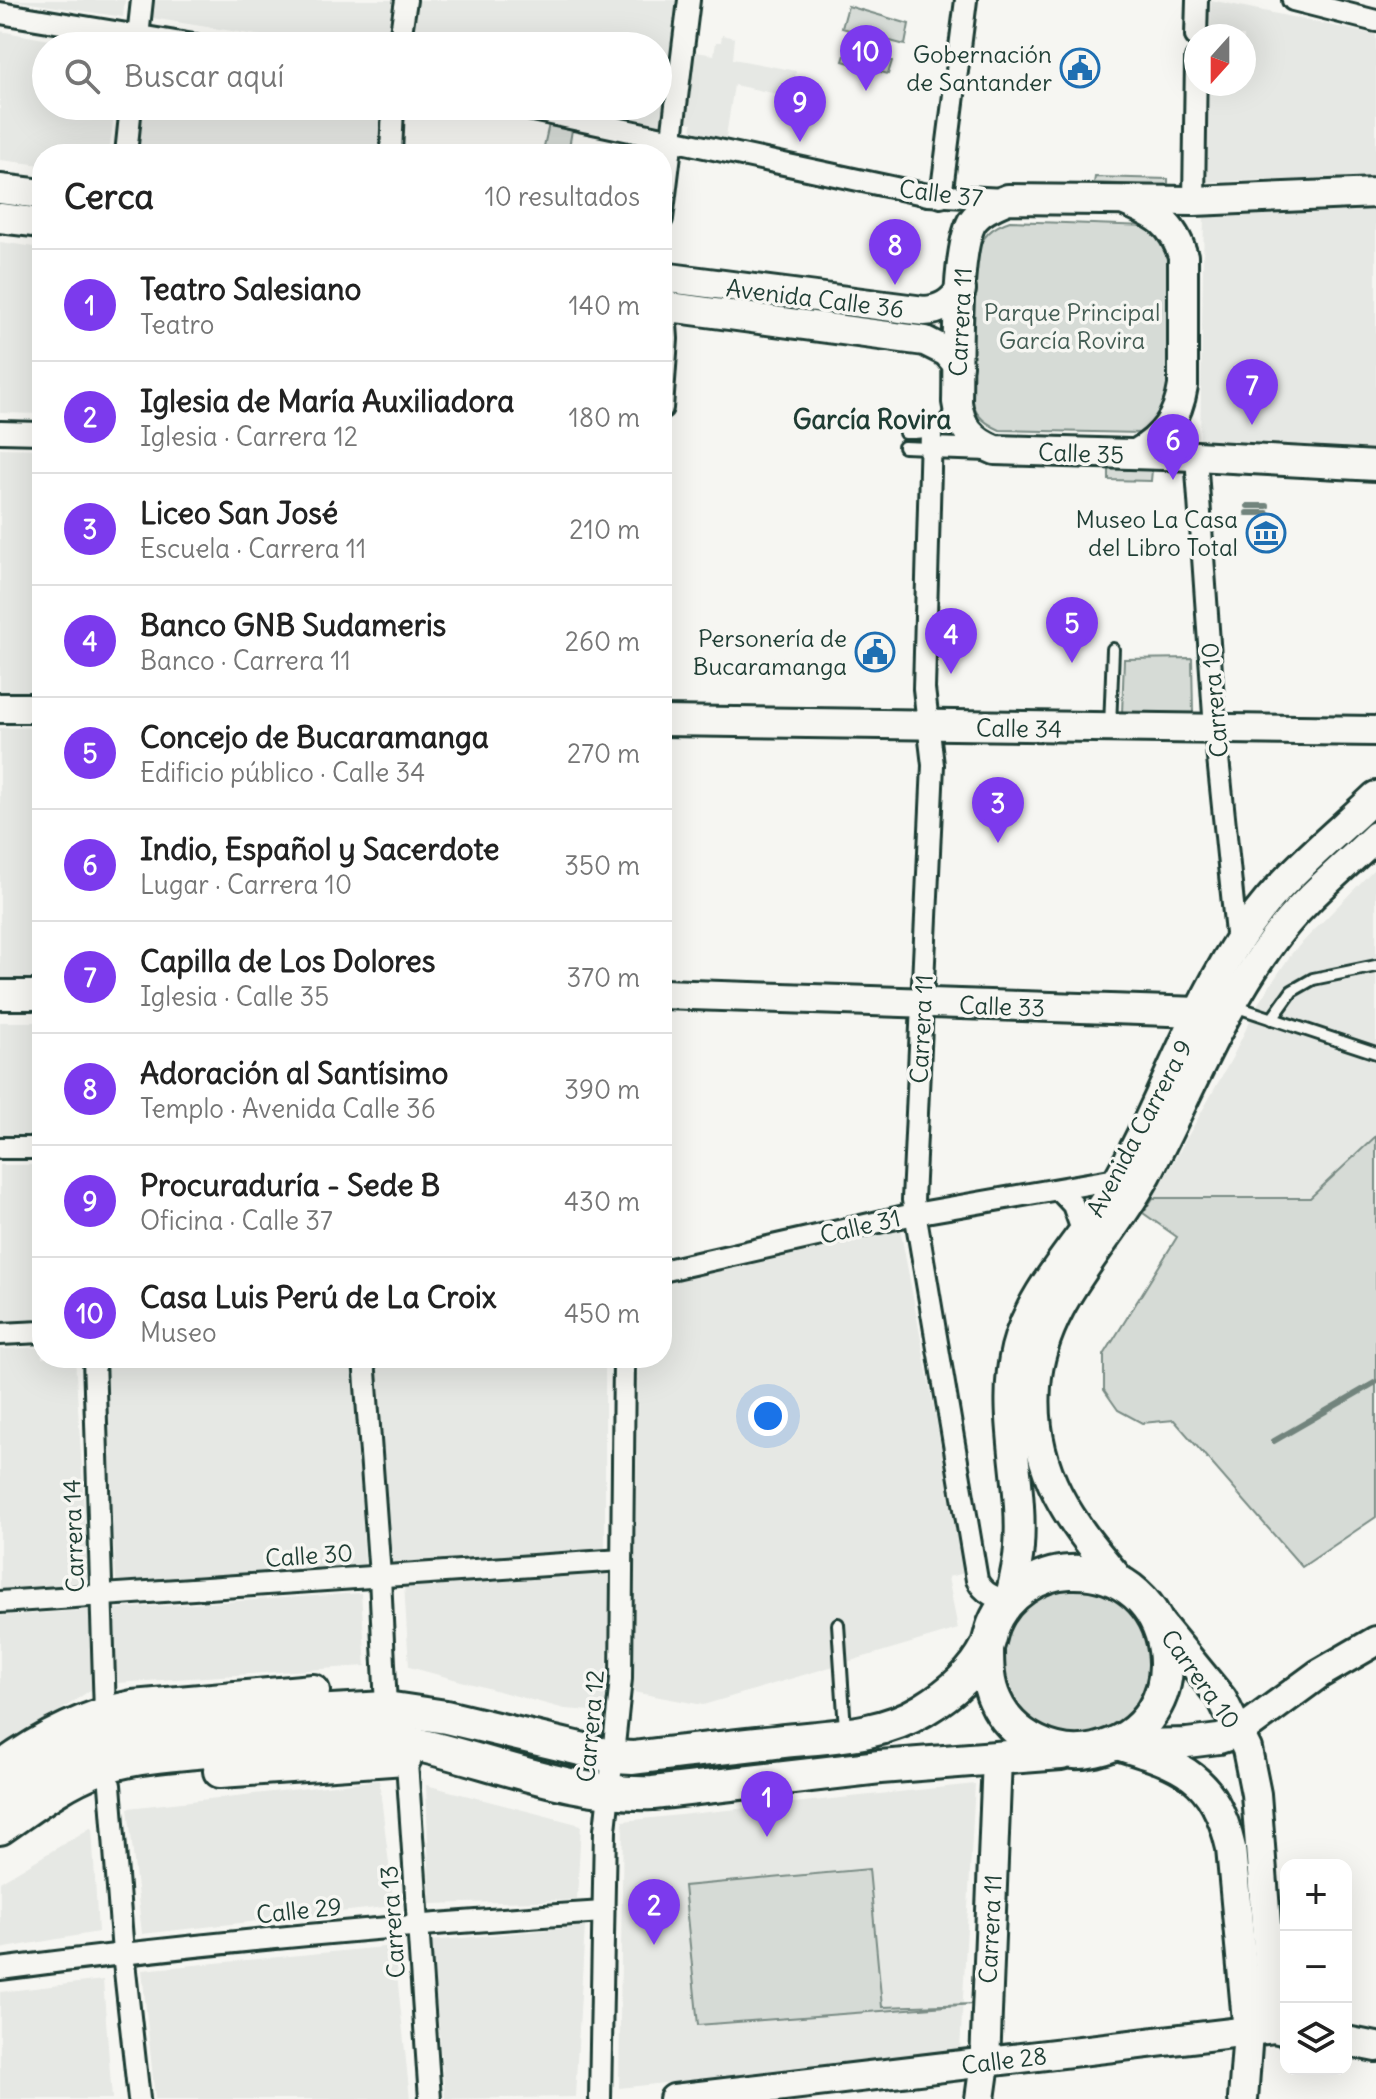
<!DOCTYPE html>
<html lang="es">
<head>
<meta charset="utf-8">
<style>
	:root { --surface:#fff; --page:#f6f6f6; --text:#222; --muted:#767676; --line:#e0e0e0; --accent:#7c3aed }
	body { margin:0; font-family:Delius,sans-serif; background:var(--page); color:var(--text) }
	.controls { position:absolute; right:24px; bottom:24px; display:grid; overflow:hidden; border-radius:16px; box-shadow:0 8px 32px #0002 }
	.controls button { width:72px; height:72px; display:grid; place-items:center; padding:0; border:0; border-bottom:2px solid var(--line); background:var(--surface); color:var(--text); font:40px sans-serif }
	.compass { position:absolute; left:1184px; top:24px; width:72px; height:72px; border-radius:50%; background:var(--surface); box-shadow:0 8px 32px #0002; rotate:201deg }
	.you { position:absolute; left:768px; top:1416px; width:28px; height:28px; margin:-20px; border:6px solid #fff; border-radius:50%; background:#1a73e8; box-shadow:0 0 0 12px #1a73e833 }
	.badge { display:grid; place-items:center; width:52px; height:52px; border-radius:50%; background:var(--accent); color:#fff; font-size:26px; font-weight:700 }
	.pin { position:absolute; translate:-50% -66px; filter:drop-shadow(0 2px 4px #0008) }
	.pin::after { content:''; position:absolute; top:42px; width:28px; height:24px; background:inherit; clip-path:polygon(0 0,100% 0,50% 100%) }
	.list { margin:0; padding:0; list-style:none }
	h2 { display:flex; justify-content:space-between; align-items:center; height:104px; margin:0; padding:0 32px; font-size:34px }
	h2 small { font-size:26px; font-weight:400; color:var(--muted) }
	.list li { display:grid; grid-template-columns:52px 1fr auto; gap:24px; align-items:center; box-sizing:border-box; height:112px; padding:0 32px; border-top:2px solid var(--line) }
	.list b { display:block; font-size:30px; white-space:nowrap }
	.list p { margin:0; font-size:26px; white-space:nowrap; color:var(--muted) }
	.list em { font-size:26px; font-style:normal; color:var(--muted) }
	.icon { flex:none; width:44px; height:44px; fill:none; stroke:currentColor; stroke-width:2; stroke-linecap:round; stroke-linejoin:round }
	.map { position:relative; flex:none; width:1376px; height:2099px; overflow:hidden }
	.search { position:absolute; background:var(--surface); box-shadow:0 8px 32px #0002; left:32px; top:32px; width:640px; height:88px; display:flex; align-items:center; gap:20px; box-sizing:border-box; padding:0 28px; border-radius:44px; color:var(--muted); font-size:30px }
	.panel { position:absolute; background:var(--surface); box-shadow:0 8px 32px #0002; left:32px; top:144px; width:640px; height:1224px; border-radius:32px }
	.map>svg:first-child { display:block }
</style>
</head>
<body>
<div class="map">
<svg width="1376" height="2099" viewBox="0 0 1376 2099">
	<rect width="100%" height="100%" fill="#f6f6f2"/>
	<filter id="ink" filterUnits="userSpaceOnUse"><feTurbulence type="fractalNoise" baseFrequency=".0125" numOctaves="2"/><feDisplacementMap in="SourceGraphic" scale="16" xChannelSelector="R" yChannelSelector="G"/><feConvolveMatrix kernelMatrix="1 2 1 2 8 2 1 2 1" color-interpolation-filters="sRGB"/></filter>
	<g filter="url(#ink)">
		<g fill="#e6e8e4">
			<path d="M10,0H125L123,17Z"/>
			<path d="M154,0H394L386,46H323L152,18Z"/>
			<path d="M416,0H678L661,129L556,106H658V46H408Z"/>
			<path d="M1211,0L1376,35V177L1206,182L1209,84H1244V36H1210Z"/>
			<path d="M0,31L83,46H46V106H115L109,154H42V165L0,160Z"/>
			<path d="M722,35L735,38L733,59L796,71L792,97L734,85L725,143L691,136L692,123L679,120L691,51L714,55L716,42H721Z"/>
			<path d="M141,106H384L380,154H137Z"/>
			<path d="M1376,210V451L1200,442L1204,213Z"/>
			<path d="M0,242L42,248V414L0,413Z"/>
			<path d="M0,448L42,449V693L0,692Z"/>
			<path d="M42,727V978L0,979V728Z"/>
			<path d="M1376,867V1136L1310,1198H1153L1232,1058L1259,1002L1292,953Z"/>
			<rect x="0" y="1022" width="42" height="116"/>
			<rect x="0" y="1165" width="42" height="155"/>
			<path d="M900,1228L965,1573L948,1577L958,1629L703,1705L633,1692L638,1358H662V1284Z"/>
			<path d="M42,1347V1358H75L89,1586L0,1591V1349Z"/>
			<path d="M103,1358H353L365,1568L116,1581Z"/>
			<path d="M376,1358H605V1553L390,1563Z"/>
			<path d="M611,1570L605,1712L565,1709L409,1667L404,1584Z"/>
			<path d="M361,1593L366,1666L117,1683L112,1609Z"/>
			<path d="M89,1610L95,1687L0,1751V1616Z"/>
			<path d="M379,1780L394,1906L142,1934L128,1808Z"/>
			<path d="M975,1784L960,2051L619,2088L623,1821Z"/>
			<path d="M426,1785L581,1825L577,1900L430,1904Z"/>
			<path d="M92,1827L98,1932L0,1949V1882Z"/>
			<path d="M585,1926L575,2097L445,2099L431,1941Z"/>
			<path d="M394,1946L410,2099H155L142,1970Z"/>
			<path d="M103,1980L112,2099H0V1992Z"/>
		</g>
		<g fill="#d6dbd6" stroke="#7a8c85" stroke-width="2">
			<path d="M848,6L909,24L905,45L842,28Z"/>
			<path d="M846,52L882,62L884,59L892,61L888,74L843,61Z"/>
			<path d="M549,124L572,130L568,154H538V151H543Z"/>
			<path d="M1095,177L1168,179V186L1094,183Z"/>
			<path d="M1010,221L1147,226L1170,243L1172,398L1155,427L1142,433L1000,430C980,421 974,413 969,392L976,254C983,236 991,227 1010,221Z"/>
			<path d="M1109,469L1152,470L1151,481L1109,480Z"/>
			<path d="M1192,658L1193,714H1122L1124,659Z"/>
			<path d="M1376,1136V1517L1302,1567L1174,1420L1142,1423L1118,1410L1104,1390V1355L1177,1237L1143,1213L1153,1198H1310Z"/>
			<circle cx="1076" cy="1662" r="74"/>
			<path d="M869,1869L882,2007L973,2004L698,2025L684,1886Z"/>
		</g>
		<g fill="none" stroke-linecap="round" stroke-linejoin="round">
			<g stroke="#72847d" stroke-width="6">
				<path d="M1248,506H1267"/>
				<path d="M1247,513H1267"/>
				<path d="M1274,1441L1376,1382"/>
			</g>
			<g stroke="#1f3d34" stroke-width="16">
				<g id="lane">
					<path d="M905,433C927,433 941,432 951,410"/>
					<path d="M904,447L930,448"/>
					<path d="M1110,727L1113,649"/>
					<path d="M1234,1006L1376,1053"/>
					<path d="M1272,1019L1292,991L1313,979L1376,966"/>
					<path d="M838,1624L845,1729"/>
				</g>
			</g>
			<g stroke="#1f3d34" stroke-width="26">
				<g id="street">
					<path d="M1293,0L1376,21"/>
					<path d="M0,13L200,46"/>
					<path d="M1196,36L1197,0"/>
					<path d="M137,46L142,0"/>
					<path d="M399,46L406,0"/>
					<path d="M514,106L928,195L1004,199"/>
					<path d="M126,154L131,106"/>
					<path d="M391,154L393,106"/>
					<path d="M941,197L966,0"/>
					<path d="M1194,201L1196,59"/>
					<path d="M662,219L689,0"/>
					<path d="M662,408L667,339L664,294"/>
					<path d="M0,432L42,433"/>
					<path d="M931,433L924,689L933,765L913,1200L977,1580C984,1594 994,1597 1009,1601"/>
					<path d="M930,448L990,450"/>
					<path d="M1196,456L1215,729L1237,943"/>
					<path d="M0,1148H42"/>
					<path d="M1059,1190L1073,1205L1083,1233"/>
					<path d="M662,1271L914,1214L1128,1177"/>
					<path d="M0,1334L42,1332"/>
					<path d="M94,1358L105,1713"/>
					<path d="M364,1358L380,1576L386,1708"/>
					<path d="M0,1602L622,1560"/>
					<path d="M406,1748L430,2099"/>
					<path d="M110,1785L123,1953L139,2099"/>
					<path d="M0,1969C200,1943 401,1925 603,1912"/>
					<path d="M600,2099L605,1830L621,1679L624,1358"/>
				</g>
			</g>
			<g stroke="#1f3d34" stroke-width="34">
				<g id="secondary">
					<path d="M0,189L42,194"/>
					<path d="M1376,193L1194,201L1008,199C996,204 980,210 972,222C955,253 958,363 957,402C960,427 972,441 995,450L1196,456L1376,466"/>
					<path d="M1127,202C1157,215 1173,223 1183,256V386C1178,418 1164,438 1136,454"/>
					<path d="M0,218L42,223"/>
					<path d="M662,277L924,311C942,310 951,303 961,290"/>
					<path d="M662,306L925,341L947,352L958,365"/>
					<path d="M0,708H42"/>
					<path d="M662,721L1376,731"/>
					<path d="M662,994L1199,1012"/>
					<path d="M0,995H42"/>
					<path d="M1124,1585C1071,1523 1030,1472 1036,1386C1042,1302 1110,1244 1147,1174C1188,1096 1221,1010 1274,939C1302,901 1342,869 1376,836"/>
					<path d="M1009,1601C1013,1583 1018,1566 1019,1547C1024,1481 1000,1414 1016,1348C1031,1288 1082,1241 1113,1188C1163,1103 1192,1006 1249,925C1283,876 1333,837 1376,796"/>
					<path d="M1155,1617L1222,1699L1247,1749L1256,1794L1274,2028"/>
					<path d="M1114,1744C1181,1765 1214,1774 1231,1848L1248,2032L1243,2099"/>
					<path d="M1139,1744L1187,1743L1219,1739L1240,1732L1319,1674L1376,1641"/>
					<path d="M1346,2041L1376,2047"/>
					<path d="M674,2099L1274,2028L1286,2031"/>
					<path d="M980,2099L985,2063L997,1758"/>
				</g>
			</g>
			<g stroke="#1f3d34" stroke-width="38">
				<g id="primary">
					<path d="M0,1769C41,1739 83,1717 133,1707L313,1691"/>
					<path d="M220,1771L405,1758"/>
					<path d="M0,1796C24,1779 49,1760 77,1749C96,1740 118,1736 139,1731L296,1713L386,1708L446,1717L614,1757L633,1758C683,1751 733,1747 783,1741C831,1736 881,1736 923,1710C948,1695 974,1673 987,1647C990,1640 991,1631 994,1624C1006,1595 1038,1573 1070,1572C1181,1567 1204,1725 1095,1750C1056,1759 1011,1737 995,1700C987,1683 987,1666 987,1647"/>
					<path d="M0,1828C31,1807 62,1782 98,1769C132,1756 170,1755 205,1751C273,1743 343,1729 410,1743C490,1760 570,1796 653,1793L880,1767L1061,1753"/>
				</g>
			</g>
			<use href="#lane" stroke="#f6f6f2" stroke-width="10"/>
			<use href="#street" stroke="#f6f6f2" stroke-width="20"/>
			<use href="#secondary" stroke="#f6f6f2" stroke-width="28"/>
			<use href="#primary" stroke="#f6f6f2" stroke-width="32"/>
		</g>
	</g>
	<defs>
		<g id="civic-ring" transform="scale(2)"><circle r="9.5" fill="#f6f6f2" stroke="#1f6fb2" stroke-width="1.5"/><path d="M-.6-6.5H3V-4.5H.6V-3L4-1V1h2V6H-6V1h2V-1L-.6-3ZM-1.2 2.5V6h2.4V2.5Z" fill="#1f6fb2"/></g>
		<g id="museum-ring" transform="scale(2)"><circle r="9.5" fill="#f6f6f2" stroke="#1f6fb2" stroke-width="1.5"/><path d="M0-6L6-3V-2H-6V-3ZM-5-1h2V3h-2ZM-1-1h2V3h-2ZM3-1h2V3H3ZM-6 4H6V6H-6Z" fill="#1f6fb2"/></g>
	</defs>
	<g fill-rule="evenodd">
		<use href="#civic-ring" x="1080" y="68"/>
		<use href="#museum-ring" x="1266" y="533"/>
		<use href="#civic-ring" x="875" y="652"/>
	</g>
	<g text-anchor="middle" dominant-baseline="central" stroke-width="7" stroke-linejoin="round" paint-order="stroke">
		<g font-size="24" fill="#1f3d34" stroke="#f6f6f2" text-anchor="end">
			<text x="1052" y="54">Gobernación<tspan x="1052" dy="28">de Santander</tspan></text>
			<text x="1238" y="519">Museo La Casa<tspan x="1238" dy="28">del Libro Total</tspan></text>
			<text x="847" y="638">Personería de<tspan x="847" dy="28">Bucaramanga</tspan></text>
		</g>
		<g font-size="24" fill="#1f3d34" stroke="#f6f6f2">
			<text transform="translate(941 193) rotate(7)">Calle 37</text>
			<text transform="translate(815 298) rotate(7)">Avenida Calle 36</text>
			<text transform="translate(960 322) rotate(-87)">Carrera 11</text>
			<text transform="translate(1081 453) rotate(2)">Calle 35</text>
			<text transform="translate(1214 700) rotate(-95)">Carrera 10</text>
			<text transform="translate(1019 728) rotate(1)">Calle 34</text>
			<text transform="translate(1002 1006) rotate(2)">Calle 33</text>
			<text transform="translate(921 1029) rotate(-87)">Carrera 11</text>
			<text transform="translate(1139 1128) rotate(-62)">Avenida Carrera 9</text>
			<text transform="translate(860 1226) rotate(-13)">Calle 31</text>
			<text transform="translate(73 1536) rotate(-92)">Carrera 14</text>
			<text transform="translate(309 1555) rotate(-4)">Calle 30</text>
			<text transform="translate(1201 1679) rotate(54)">Carrera 10</text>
			<text transform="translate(590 1726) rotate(-85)">Carrera 12</text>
			<text transform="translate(299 1910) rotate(-6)">Calle 29</text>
			<text transform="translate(392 1922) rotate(-94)">Carrera 13</text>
			<text transform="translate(990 1929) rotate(-87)">Carrera 11</text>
			<text transform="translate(1004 2060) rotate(-7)">Calle 28</text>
		</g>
		<g font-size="24" fill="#445d54" stroke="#f6f6f2">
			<text x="1072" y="312">Parque Principal<tspan x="1072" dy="28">García Rovira</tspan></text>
		</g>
		<g font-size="26" font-weight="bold" fill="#1f3d34" stroke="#f6f6f2">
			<text x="872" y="419">García Rovira</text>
		</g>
	</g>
</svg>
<div class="controls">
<button>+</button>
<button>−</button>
<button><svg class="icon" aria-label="layers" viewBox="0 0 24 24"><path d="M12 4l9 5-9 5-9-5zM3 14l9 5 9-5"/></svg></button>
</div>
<svg class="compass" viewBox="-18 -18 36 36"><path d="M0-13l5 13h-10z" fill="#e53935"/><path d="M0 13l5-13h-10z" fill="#767676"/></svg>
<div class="you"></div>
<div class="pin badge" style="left:767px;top:1837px">1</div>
<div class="pin badge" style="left:654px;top:1945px">2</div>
<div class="pin badge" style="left:998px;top:843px">3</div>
<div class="pin badge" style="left:951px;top:674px">4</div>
<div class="pin badge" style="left:1072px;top:663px">5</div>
<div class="pin badge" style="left:1173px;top:480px">6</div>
<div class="pin badge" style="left:1252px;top:425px">7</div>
<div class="pin badge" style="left:895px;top:285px">8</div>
<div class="pin badge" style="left:800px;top:142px">9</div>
<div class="pin badge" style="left:866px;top:91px">10</div>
<div class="search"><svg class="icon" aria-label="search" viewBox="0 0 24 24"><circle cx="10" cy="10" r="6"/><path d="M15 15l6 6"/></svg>Buscar aquí</div>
<section class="panel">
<h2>Cerca<small>10 resultados</small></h2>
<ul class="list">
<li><span class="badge">1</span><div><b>Teatro Salesiano</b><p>Teatro</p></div><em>140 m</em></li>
<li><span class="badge">2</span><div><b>Iglesia de María Auxiliadora</b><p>Iglesia · Carrera 12</p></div><em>180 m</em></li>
<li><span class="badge">3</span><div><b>Liceo San José</b><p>Escuela · Carrera 11</p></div><em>210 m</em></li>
<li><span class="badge">4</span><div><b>Banco GNB Sudameris</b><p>Banco · Carrera 11</p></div><em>260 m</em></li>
<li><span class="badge">5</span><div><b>Concejo de Bucaramanga</b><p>Edificio público · Calle 34</p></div><em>270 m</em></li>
<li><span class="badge">6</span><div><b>Indio, Español y Sacerdote</b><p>Lugar · Carrera 10</p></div><em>350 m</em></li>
<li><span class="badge">7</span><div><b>Capilla de Los Dolores</b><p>Iglesia · Calle 35</p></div><em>370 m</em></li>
<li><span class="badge">8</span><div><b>Adoración al Santísimo</b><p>Templo · Avenida Calle 36</p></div><em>390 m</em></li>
<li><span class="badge">9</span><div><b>Procuraduría - Sede B</b><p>Oficina · Calle 37</p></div><em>430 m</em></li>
<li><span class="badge">10</span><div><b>Casa Luis Perú de La Croix</b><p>Museo</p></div><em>450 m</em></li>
</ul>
</section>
</div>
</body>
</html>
